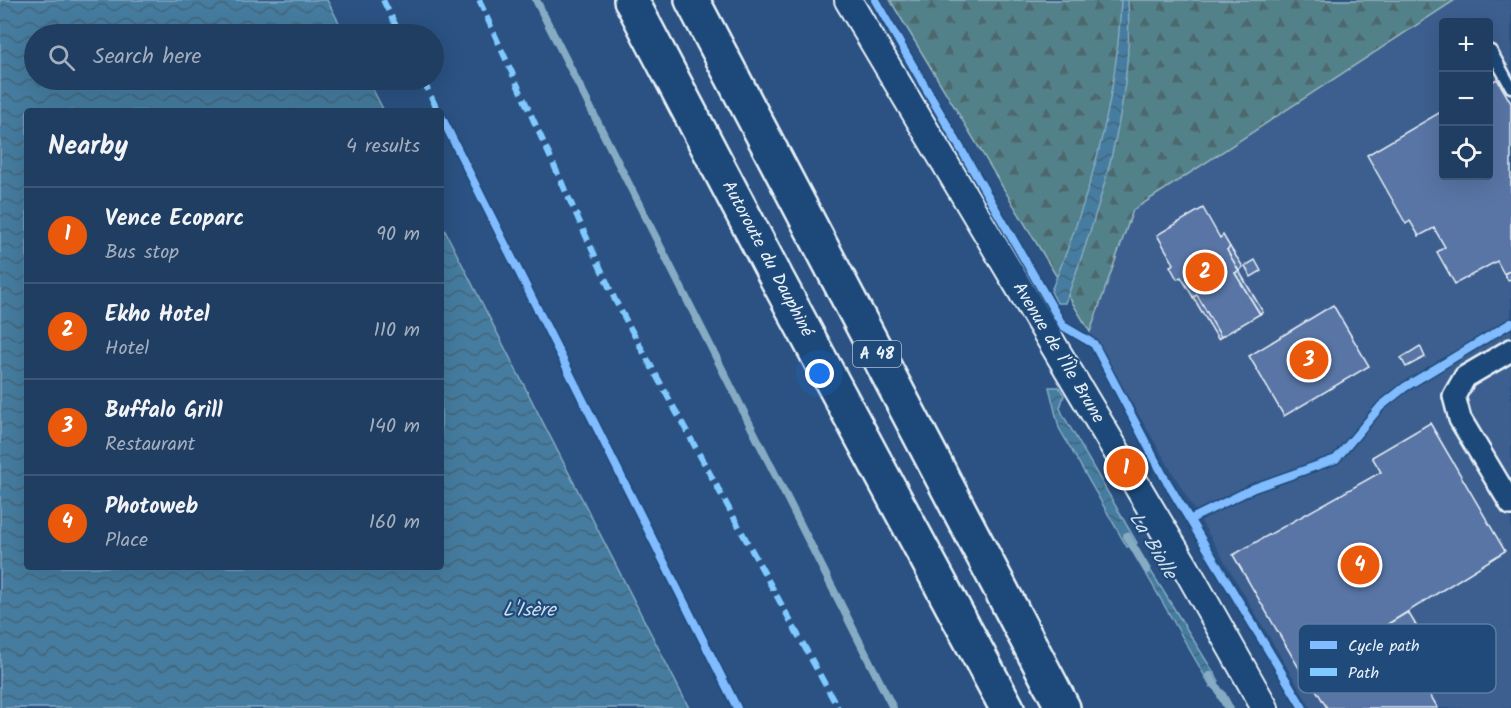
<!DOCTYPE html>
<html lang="en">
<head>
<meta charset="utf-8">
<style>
	:root { --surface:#203e62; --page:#2d496b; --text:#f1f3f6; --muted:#a2aebe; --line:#3d5777; --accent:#ea580c }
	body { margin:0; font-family:Kalam,sans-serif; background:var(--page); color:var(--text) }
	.controls { position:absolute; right:18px; top:18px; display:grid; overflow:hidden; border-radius:6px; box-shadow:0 6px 24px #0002 }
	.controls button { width:54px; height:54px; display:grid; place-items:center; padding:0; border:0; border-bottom:2px solid var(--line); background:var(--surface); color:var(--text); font:30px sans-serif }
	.you { position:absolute; left:820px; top:374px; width:21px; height:21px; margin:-15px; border:4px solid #fff; border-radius:50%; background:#1a73e8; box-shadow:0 0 0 9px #1a73e833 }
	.badge { display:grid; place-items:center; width:39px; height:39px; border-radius:50%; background:var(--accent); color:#fff; font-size:20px; font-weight:700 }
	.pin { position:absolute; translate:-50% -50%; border:3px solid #fff; box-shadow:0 2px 6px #0006 }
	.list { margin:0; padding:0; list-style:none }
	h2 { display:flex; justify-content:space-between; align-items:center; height:78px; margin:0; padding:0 24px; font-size:26px }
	h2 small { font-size:20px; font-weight:400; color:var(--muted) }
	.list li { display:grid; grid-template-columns:39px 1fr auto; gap:18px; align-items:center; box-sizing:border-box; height:96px; padding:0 24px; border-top:2px solid var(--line) }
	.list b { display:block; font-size:22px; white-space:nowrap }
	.list p { margin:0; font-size:20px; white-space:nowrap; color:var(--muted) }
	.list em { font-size:20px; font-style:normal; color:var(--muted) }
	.icon { flex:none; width:33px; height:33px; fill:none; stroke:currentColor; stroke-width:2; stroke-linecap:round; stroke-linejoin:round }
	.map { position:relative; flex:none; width:1511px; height:708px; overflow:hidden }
	.search { position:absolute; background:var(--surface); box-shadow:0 6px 24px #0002; left:24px; top:24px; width:420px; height:66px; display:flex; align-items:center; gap:15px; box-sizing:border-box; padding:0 21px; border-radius:33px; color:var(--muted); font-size:22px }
	.panel { position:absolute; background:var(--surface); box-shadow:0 6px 24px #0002; left:24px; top:108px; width:420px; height:462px; border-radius:6px }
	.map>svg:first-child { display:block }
</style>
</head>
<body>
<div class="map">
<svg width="1511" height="708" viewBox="0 0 1511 708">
	<defs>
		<pattern id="forest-firs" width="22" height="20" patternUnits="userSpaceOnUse" patternTransform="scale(1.5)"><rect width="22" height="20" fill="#52818a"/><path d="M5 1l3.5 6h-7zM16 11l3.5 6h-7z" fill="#4d676d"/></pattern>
		<pattern id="water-waves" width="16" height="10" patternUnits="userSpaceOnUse" patternTransform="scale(1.5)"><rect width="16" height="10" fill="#447c9f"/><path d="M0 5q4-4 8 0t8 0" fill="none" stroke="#456579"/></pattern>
	</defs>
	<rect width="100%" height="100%" fill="#2b5283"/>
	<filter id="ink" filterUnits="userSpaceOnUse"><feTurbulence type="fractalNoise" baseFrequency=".0167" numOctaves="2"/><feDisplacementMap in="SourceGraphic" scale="12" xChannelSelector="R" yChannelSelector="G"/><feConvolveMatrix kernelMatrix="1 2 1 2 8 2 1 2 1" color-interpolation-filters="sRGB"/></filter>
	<g filter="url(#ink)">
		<path fill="#3c5f8f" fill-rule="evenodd" d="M1455,0H1511V708H1311L1090,332L1133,210ZM1444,22H1488V176H1444Z"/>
		<path fill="url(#forest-firs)" stroke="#9db9c1" stroke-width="1.5" d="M890,0H1455L1133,210L1090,332Z"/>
		<g fill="url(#water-waves)" stroke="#86abc3" stroke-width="1.5">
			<path d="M0,0H327L345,34H34V80H368L384,111H27V567H441V223L689,708H0Z"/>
			<path d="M1121,0H1128C1134,102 1100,209 1065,303H1057L1051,291C1090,197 1117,103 1121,0Z"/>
			<path d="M1049,387H1059L1064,395L1060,408L1063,415L1137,543L1127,547L1059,428Z"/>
			<path d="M1144,560L1219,681L1211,687L1140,563Z"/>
			<path d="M1224,691L1233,708H1224L1218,697Z"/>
		</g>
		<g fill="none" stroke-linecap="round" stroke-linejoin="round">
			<g stroke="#86abc3" stroke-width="8">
				<path d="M536,0L893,708"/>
				<path d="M1127,536L1147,570"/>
				<path d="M1210,676L1229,708"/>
			</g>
		</g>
		<g fill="#5974a5" stroke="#e8f1f8" stroke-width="1.5">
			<path d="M1497,79L1511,103V270L1504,274L1497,261L1455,284L1437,252L1445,247L1434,228L1419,236L1410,221L1406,224L1367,155L1444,110V176H1488V84Z"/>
			<path d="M1203,208L1220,238L1223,235L1230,247L1227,250L1239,271L1235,273L1260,314L1221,337L1197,295L1193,297L1181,277L1177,279L1170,266L1174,264L1157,235Z"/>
			<path d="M1230,247L1243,267L1239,271L1227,250Z"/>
			<path d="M1255,260L1261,271L1251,277L1245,266Z"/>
			<path d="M1511,270V279L1508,280L1504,274Z"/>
			<path d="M1239,271L1263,312L1260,314L1235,273Z"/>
			<path d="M1197,295L1221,337L1218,339L1193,297Z"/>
			<path d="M1333,305L1369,366L1284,416L1249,356Z"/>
			<path d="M1420,346L1425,357L1406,367L1401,358Z"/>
			<path d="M1430,423L1505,551L1388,624L1438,708H1327L1306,673L1303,675L1233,555L1381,472L1372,457Z"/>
			<path d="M1408,612L1432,652L1412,664L1388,624Z"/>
		</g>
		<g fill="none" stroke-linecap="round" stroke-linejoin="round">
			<g stroke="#e8f1f8" stroke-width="15">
				<path id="service" d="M1491,51L1511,87"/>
			</g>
			<g stroke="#e8f1f8" stroke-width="26">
				<path id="minor" d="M1511,350L1465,377L1454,396L1460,419L1511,504"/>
			</g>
			<g stroke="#e8f1f8" stroke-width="30">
				<path id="tertiary" d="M848,0L1186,568L1265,708"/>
			</g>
			<g stroke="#e8f1f8" stroke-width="38">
				<g id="motorway">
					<path d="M631,0L777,279L1007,708"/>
					<path d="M692,0L1063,708"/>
				</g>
			</g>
			<use href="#service" stroke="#1f4a7a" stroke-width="10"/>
			<use href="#minor" stroke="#1f4a7a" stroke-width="21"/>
			<use href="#tertiary" stroke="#1f4a7a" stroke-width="26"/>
			<use href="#motorway" stroke="#1f4a7a" stroke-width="33"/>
			<g stroke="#80caff" stroke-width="6" stroke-dasharray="12 6" stroke-linecap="butt">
				<path d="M383,0L400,34"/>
				<path d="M479,0L615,300L838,708"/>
				<path d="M423,80L438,111"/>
			</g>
			<g stroke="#1f4a7a" stroke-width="11">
				<g id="cycleway">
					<path d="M875,0L1063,326L1094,344L1164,477L1303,708"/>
					<path d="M441,116L737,708"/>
					<path d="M1191,519L1254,488L1336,459L1381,406L1405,387L1511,323"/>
				</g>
			</g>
			<use href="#cycleway" stroke="#80bcff" stroke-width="8"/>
		</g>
	</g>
	<g text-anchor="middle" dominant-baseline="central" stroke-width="4.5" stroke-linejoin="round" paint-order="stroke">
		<rect fill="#1f4a7a" stroke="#acbfd2" stroke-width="1.5" x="853" y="341" width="48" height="26" rx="4.5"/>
		<g font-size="16" font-weight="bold" fill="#e8f1f8">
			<text x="877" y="354">A 48</text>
		</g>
		<g font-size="18" fill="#e8f1f8" stroke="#1f4a7a">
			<text transform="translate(767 259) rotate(62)">Autoroute du Dauphiné</text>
			<text transform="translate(1058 353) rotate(59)">Avenue de l'Île Brune</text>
		</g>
		<g font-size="20" font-style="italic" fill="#cfdfeb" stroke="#1f4a7a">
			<text transform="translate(1152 546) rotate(59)">La Biolle</text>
			<text x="529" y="611">L'Isère</text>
		</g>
	</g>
	<rect x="1298" y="624" width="198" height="69" rx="9" fill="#1f4a7a" stroke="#5b7ca0" stroke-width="1.5"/>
	<rect x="1310" y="641" width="27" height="8" fill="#80bcff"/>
	<rect x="1310" y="668" width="27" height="8" fill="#80caff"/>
	<g font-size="16" fill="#e8f1f8">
		<text x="1348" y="651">Cycle path</text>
		<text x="1348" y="678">Path</text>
	</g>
</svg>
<div class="controls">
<button>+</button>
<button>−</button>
<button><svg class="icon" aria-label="locate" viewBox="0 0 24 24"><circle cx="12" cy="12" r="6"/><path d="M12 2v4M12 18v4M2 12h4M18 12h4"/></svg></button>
</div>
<div class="you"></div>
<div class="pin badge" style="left:1126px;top:468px">1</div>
<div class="pin badge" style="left:1205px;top:272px">2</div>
<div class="pin badge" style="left:1309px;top:360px">3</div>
<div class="pin badge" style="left:1360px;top:565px">4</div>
<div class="search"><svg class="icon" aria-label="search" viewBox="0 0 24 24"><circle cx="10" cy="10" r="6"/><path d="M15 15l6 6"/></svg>Search here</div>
<section class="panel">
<h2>Nearby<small>4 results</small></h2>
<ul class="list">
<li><span class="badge">1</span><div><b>Vence Ecoparc</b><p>Bus stop</p></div><em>90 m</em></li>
<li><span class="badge">2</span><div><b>Ekho Hotel</b><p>Hotel</p></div><em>110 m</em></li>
<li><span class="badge">3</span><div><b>Buffalo Grill</b><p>Restaurant</p></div><em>140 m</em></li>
<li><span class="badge">4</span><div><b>Photoweb</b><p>Place</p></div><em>160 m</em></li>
</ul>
</section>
</div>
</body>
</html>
